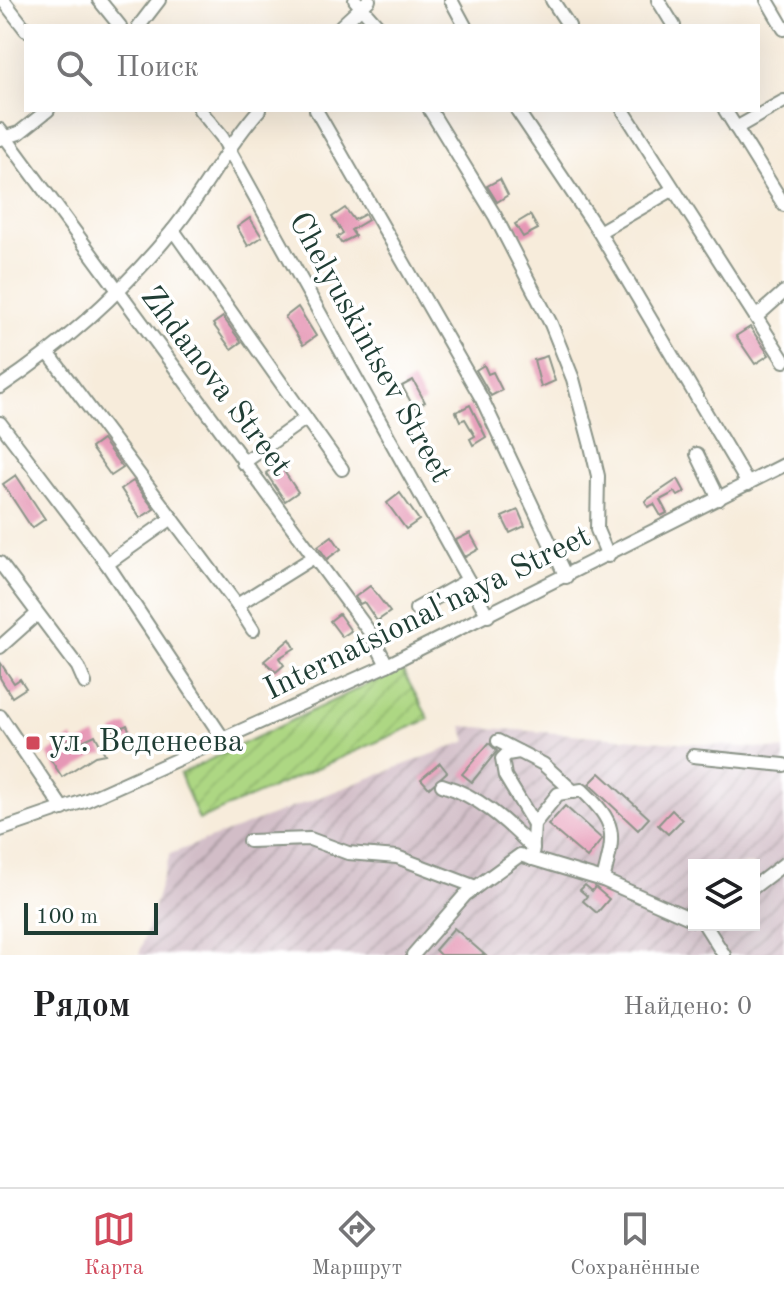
<!DOCTYPE html>
<html lang="ru">
<head>
<meta charset="utf-8">
<style>
	:root { --surface:#fff; --page:#f6f6f6; --text:#202124; --muted:#757577; --line:#e0e0e0; --accent:#d1495b }
	body { margin:0; font-family:"Old Standard TT",serif; background:var(--page); color:var(--text) }
	.controls { position:absolute; right:24px; bottom:24px; display:grid; overflow:hidden; border-radius:0px; box-shadow:0 8px 32px #0002 }
	.controls button { width:72px; height:72px; display:grid; place-items:center; padding:0; border:0; border-bottom:2px solid var(--line); background:var(--surface); color:var(--text); font:40px sans-serif }
	.scale { position:absolute; left:24px; bottom:20px; width:134px; box-sizing:border-box; padding-left:8px; border:4px solid #1f3d34; border-top:0; font-size:22px; line-height:28px; white-space:nowrap; color:#1f3d34; -webkit-text-stroke:6px #fff; paint-order:stroke }
	.list { margin:0; padding:0; list-style:none }
	h2 { display:flex; justify-content:space-between; align-items:center; height:104px; margin:0; padding:0 32px; font-size:34px }
	h2 small { font-size:26px; font-weight:400; color:var(--muted) }
	.icon { flex:none; width:44px; height:44px; fill:none; stroke:currentColor; stroke-width:2; stroke-linecap:round; stroke-linejoin:round }
	.map { position:relative; flex:none; width:784px; height:955px; overflow:hidden }
	.search { position:absolute; background:var(--surface); box-shadow:0 8px 32px #0002; left:24px; right:24px; top:24px; height:88px; display:flex; align-items:center; gap:20px; box-sizing:border-box; padding:0 28px; border-radius:0px; color:var(--muted); font-size:30px }
	.sheet { height:232px; background:var(--surface) }
	nav { display:flex; justify-content:space-around; align-items:center; box-sizing:border-box; height:112px; border-top:2px solid var(--line); background:var(--surface); font-size:22px; color:var(--muted) }
	nav a { display:grid; justify-items:center; gap:4px }
	nav .on { color:var(--accent) }
	.map>svg:first-child { display:block }
</style>
</head>
<body>
<div class="map">
<svg width="784" height="955" viewBox="0 0 784 955">
	<defs>
		<pattern id="industrial-furrows" width="10" height="10" patternUnits="userSpaceOnUse" patternTransform="scale(2)"><rect width="10" height="10" fill="#d2bdc7"/><path d="M-1 1l2-2M0 10L10 0M9 11l2-2" fill="none" stroke="#aa9ba2"/></pattern>
		<pattern id="garden-furrows" width="10" height="10" patternUnits="userSpaceOnUse" patternTransform="scale(2)"><rect width="10" height="10" fill="#add783"/><path d="M-1 1l2-2M0 10L10 0M9 11l2-2" fill="none" stroke="#94b972"/></pattern>
	</defs>
	<rect width="100%" height="100%" fill="#fff"/>
	<filter id="ink" filterUnits="userSpaceOnUse"><feTurbulence type="fractalNoise" baseFrequency=".0125" numOctaves="2"/><feDisplacementMap in="SourceGraphic" scale="16" xChannelSelector="R" yChannelSelector="G"/><feConvolveMatrix kernelMatrix="1 2 1 2 8 2 1 2 1" color-interpolation-filters="sRGB"/></filter>
	<filter id="wash" filterUnits="userSpaceOnUse"><feTurbulence type="fractalNoise" baseFrequency=".006" numOctaves="4" result="noise"/><feDisplacementMap in="SourceGraphic" scale="32" xChannelSelector="R" yChannelSelector="G"/><feGaussianBlur stdDeviation="1.8" result="paint"/><feColorMatrix in="noise" values="0 0 0 0 0 0 0 0 0 0 0 0 0 0 0 0 0 1.4 0 .05"/><feComposite in="paint" operator="in"/></filter>
	<g filter="url(#wash)">
		<rect width="100%" height="100%" fill="#f7ecdb"/>
		<path fill="url(#industrial-furrows)" fill-rule="evenodd" d="M462,726L784,750V955H139L170,854L467,741ZM694,865H754V925H694Z"/>
		<path fill="url(#garden-furrows)" stroke="#668a5c" stroke-width="2" d="M401,668L429,719L199,820L180,774Z"/>
		<g id="blocks">
			<g fill="#e698b6">
				<path d="M500,179L508,195L497,202L487,186Z"/>
				<path d="M345,208L354,220L365,214L368,220L351,230L355,236L341,243L337,237L343,233L332,217Z"/>
				<path d="M530,215L538,229L523,237L515,224Z"/>
				<path d="M250,218L262,237L248,246L237,227Z"/>
				<path d="M298,307L316,336L303,345L285,317Z"/>
				<path d="M223,317L241,342L231,349L213,324Z"/>
				<path d="M750,327L769,355L755,364L736,336Z"/>
				<path d="M547,356L555,381L541,387L534,360Z"/>
				<path d="M484,365L488,374L493,372L502,390L491,396L476,370Z"/>
				<path d="M413,380L425,402L414,408L402,386Z"/>
				<path d="M470,405L486,437L473,445L470,439L475,436L465,419L460,421L456,412Z"/>
				<path d="M102,440L123,468L111,476L91,448Z"/>
				<path d="M279,464L298,492L285,501L266,473Z"/>
				<path d="M16,475L45,519L32,528L3,484Z"/>
				<path d="M678,479L685,492L678,496L675,492L660,500L667,513L661,516L654,504L648,507L645,501Z"/>
				<path d="M133,481L154,509L140,518L121,489Z"/>
				<path d="M400,493L419,520L406,529L387,503Z"/>
				<path d="M518,510L525,526L510,533L502,517Z"/>
				<path d="M470,533L479,549L465,557L456,540Z"/>
				<path d="M332,536L341,549L327,559L318,546Z"/>
				<path d="M370,586L390,612L377,621L364,602L360,604L355,597Z"/>
				<path d="M339,614L351,631L342,637L330,621Z"/>
				<path d="M290,639L295,648L279,658L284,665L276,672L264,661Z"/>
				<path d="M0,662L14,683L20,679L26,688L12,697L0,678Z"/>
				<path d="M127,725L133,739L118,745L113,731Z"/>
				<path d="M95,735L105,754L95,756L62,777L47,754L72,737L76,744Z"/>
				<path d="M489,743L497,751L472,782L462,774Z"/>
				<path d="M440,763L447,772L429,788L421,779Z"/>
				<path d="M600,773L649,818L638,830L589,784Z"/>
				<path d="M565,806L602,839L587,858L548,825Z"/>
				<path d="M672,810L682,820L668,834L658,825Z"/>
				<path d="M585,885L592,891L595,887L609,899L597,913L583,901L587,896L580,890Z"/>
				<path d="M454,928L485,955H440L435,950Z"/>
			</g>
		</g>
	</g>
	<g filter="url(#ink)">
		<use href="#blocks" fill-opacity="0" stroke="#8b9488" stroke-width="2"/>
		<g fill="none" stroke-linecap="round" stroke-linejoin="round">
			<g stroke="#8b9488" stroke-width="16">
				<g id="minor">
					<path d="M3,0L26,30"/>
					<path d="M99,0L120,26"/>
					<path d="M355,0L378,26"/>
					<path d="M451,0L465,26"/>
					<path d="M552,0L569,26"/>
					<path d="M658,0L674,26"/>
					<path d="M767,0L784,29"/>
					<path d="M139,26L159,0"/>
					<path d="M341,26L369,0"/>
					<path d="M200,110L222,137L488,616"/>
					<path d="M316,110L482,399L566,577"/>
					<path d="M430,110L495,216L551,324L573,379L591,446L598,476L597,530L608,556"/>
					<path d="M517,110L599,232L748,484"/>
					<path d="M623,110L784,361"/>
					<path d="M725,110L784,205"/>
					<path d="M736,128L784,101"/>
					<path d="M0,130L371,634L387,665"/>
					<path d="M0,139L19,133L48,110"/>
					<path d="M173,230L342,469"/>
					<path d="M599,232L672,190"/>
					<path d="M756,317L784,292"/>
					<path d="M49,354L237,605L314,557"/>
					<path d="M0,387C64,344 124,290 173,230C204,192 226,147 259,110"/>
					<path d="M0,423L107,564L224,740"/>
					<path d="M697,454L719,499"/>
					<path d="M243,463L306,418"/>
					<path d="M0,563L78,667L85,683"/>
					<path d="M107,564L172,518"/>
					<path d="M237,605L253,630"/>
					<path d="M416,609L468,580"/>
					<path d="M0,647L37,614"/>
					<path d="M0,716L63,809"/>
					<path d="M498,741L543,764L574,792"/>
					<path d="M519,752L507,754L502,759L505,776L534,824"/>
					<path d="M693,756L784,765"/>
					<path d="M442,785C479,796 506,821 533,848"/>
					<path d="M0,830L87,800L387,665L784,465"/>
					<path d="M249,841L310,839L348,853L397,857L476,887"/>
					<path d="M532,859L534,824L558,794L582,790C618,825 615,833 603,880"/>
					<path d="M754,887L784,864"/>
					<path d="M705,925L724,955"/>
					<path d="M413,955L465,895L520,855L603,880L694,920"/>
				</g>
			</g>
			<use href="#minor" stroke="#fff" stroke-width="12"/>
		</g>
	</g>
	<rect fill="#d1495b" stroke="#fff" stroke-width="3" x="25" y="735" width="16" height="16" rx="4"/>
	<g text-anchor="middle" dominant-baseline="central" stroke-width="7" stroke-linejoin="round" paint-order="stroke">
		<g font-size="32" fill="#1f3d34" stroke="#fff">
			<text transform="translate(369 348) rotate(61)">Chelyuskintsev Street</text>
			<text transform="translate(215 382) rotate(53)">Zhdanova Street</text>
			<text transform="translate(428 614) rotate(-26)">Internatsional'naya Street</text>
		</g>
		<g font-size="32" fill="#1f3d34" stroke="#fff" text-anchor="start">
			<text x="49" y="743">ул. Веденеева</text>
		</g>
	</g>
</svg>
<div class="controls">
<button><svg class="icon" aria-label="layers" viewBox="0 0 24 24"><path d="M12 4l9 5-9 5-9-5zM3 14l9 5 9-5"/></svg></button>
</div>
<div class="scale">100 m</div>
<div class="search"><svg class="icon" aria-label="search" viewBox="0 0 24 24"><circle cx="10" cy="10" r="6"/><path d="M15 15l6 6"/></svg>Поиск</div>
</div>
<section class="sheet">
<h2>Рядом<small>Найдено: 0</small></h2>
<ul class="list">
</ul>
</section>
<nav>
<a class="on"><svg class="icon" aria-label="map" viewBox="0 0 24 24"><path d="M3 6l6-2 6 2 6-2v14l-6 2-6-2-6 2zM9 4v14M15 6v14"/></svg>Карта</a>
<a><svg class="icon" aria-label="directions" viewBox="0 0 24 24"><path d="M12 3l9 9-9 9-9-9zM9 14v-3h6M13 9l2 2-2 2"/></svg>Маршрут</a>
<a><svg class="icon" aria-label="saved" viewBox="0 0 24 24"><path d="M7 4h10v16l-5-4-5 4z"/></svg>Сохранённые</a>
</nav>
</body>
</html>
